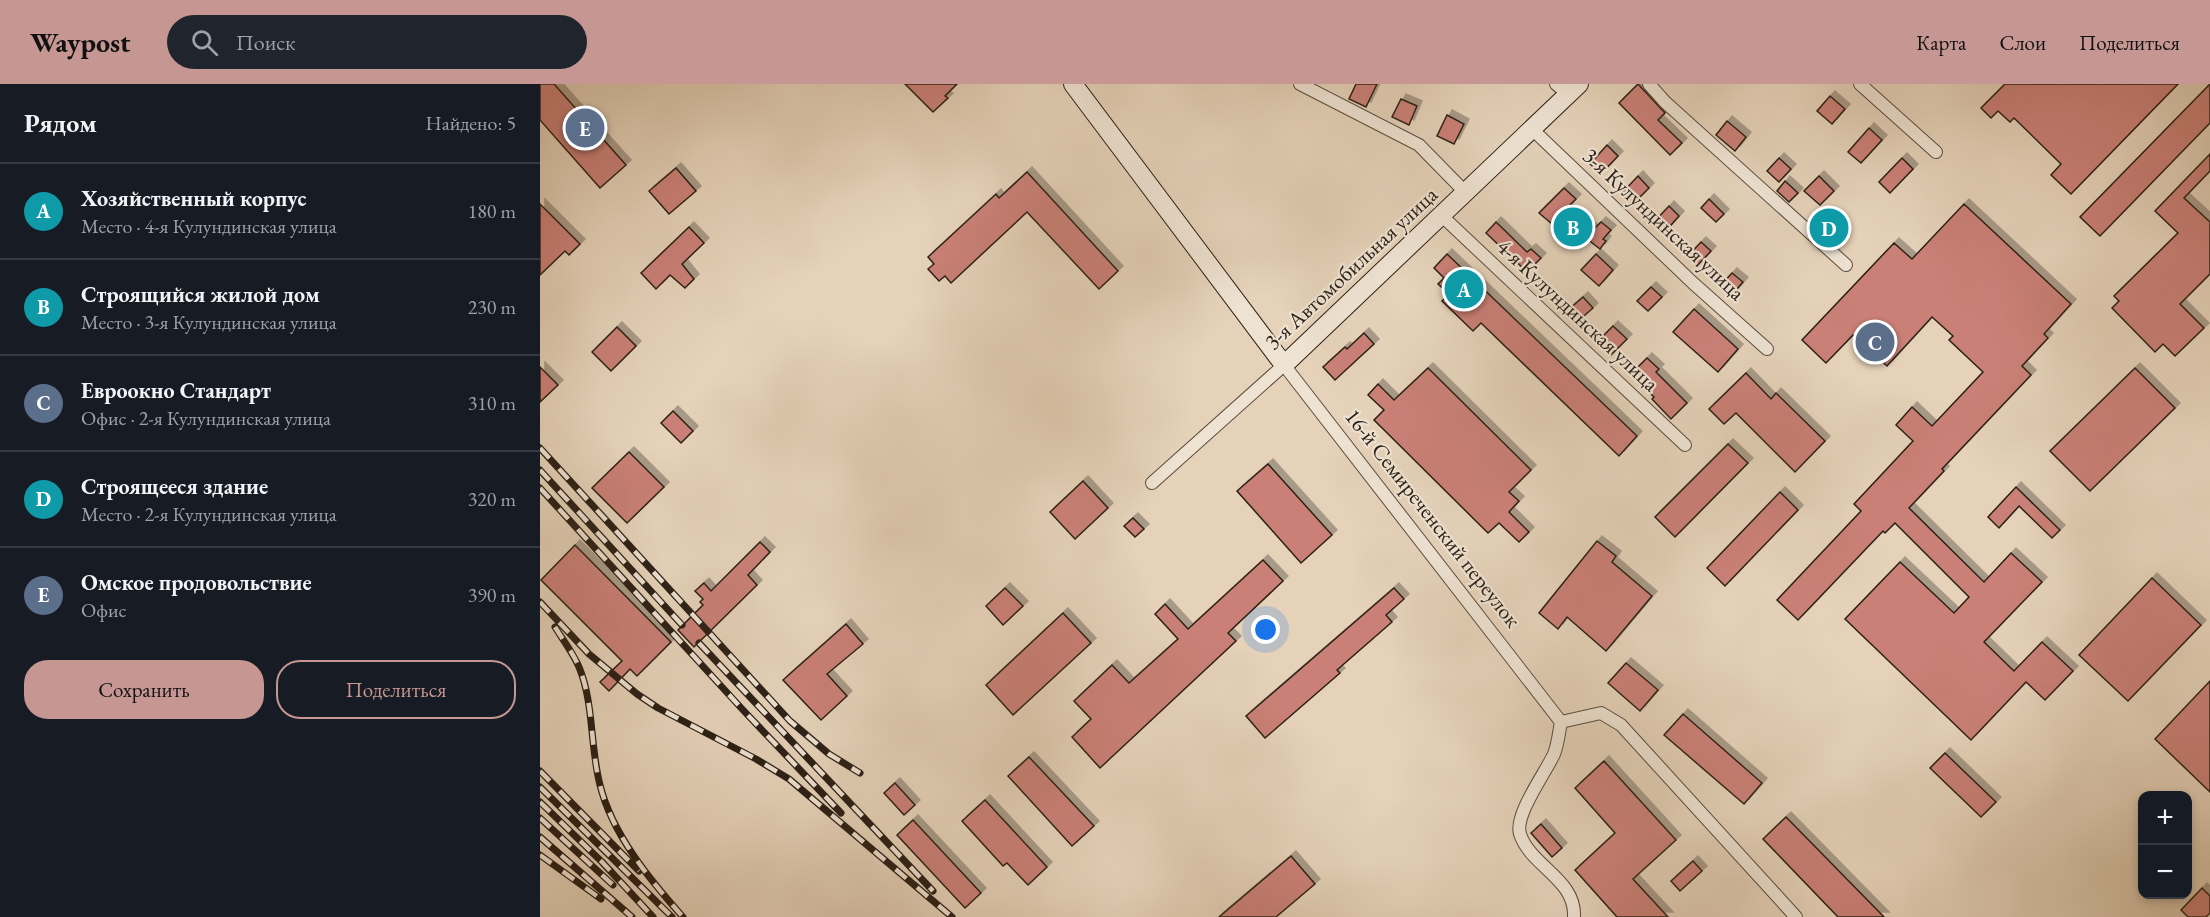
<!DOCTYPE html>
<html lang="ru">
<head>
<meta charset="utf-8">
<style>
	:root { --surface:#171b24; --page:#20242c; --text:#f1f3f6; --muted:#9ea1a6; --line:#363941; --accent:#c59692 }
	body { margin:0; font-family:"EB Garamond",serif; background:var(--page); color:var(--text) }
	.controls { position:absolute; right:18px; bottom:18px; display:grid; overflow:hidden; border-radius:12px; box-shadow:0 3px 9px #0003 }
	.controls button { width:54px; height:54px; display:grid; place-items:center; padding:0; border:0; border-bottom:2px solid var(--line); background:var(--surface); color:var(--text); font:30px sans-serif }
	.you { position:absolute; left:726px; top:546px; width:21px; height:21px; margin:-15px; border:4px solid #fff; border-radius:50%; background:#1a73e8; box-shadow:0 0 0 9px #1a73e833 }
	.badge { display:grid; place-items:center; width:39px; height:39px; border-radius:50%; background:var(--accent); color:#fff; font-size:20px; font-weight:700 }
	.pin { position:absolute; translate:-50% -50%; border:3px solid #fff; box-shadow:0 2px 6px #0006 }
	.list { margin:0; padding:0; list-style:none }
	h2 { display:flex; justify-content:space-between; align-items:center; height:78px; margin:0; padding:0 24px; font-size:26px }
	h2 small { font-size:20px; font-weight:400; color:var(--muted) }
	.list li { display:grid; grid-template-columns:39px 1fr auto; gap:18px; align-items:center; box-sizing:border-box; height:96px; padding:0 24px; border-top:2px solid var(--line) }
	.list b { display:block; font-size:22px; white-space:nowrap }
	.list p { margin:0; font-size:20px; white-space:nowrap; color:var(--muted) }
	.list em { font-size:20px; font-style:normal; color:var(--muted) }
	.actions { display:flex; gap:12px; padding:18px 24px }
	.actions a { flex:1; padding:14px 0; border:2px solid var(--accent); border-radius:24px; text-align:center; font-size:21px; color:var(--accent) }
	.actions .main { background:var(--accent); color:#111 }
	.icon { flex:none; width:33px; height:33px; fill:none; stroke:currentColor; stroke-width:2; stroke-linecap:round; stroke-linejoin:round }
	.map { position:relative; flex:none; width:1670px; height:833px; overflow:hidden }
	header { display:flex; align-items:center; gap:36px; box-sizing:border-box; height:84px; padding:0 30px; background:var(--accent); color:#111 }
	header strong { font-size:28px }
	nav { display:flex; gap:33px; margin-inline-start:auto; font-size:21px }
	.search { width:420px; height:54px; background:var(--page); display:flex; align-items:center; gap:15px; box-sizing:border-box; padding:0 21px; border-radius:33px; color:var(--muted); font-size:22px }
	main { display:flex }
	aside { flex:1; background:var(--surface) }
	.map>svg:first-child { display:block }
</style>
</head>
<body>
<header>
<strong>Waypost</strong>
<div class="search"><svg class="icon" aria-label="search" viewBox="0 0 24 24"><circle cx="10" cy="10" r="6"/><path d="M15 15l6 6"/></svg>Поиск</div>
<nav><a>Карта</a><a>Слои</a><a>Поделиться</a></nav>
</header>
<main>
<aside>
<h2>Рядом<small>Найдено: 5</small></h2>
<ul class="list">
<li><span class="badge" style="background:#0f9aa8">A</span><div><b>Хозяйственный корпус</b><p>Место · 4-я Кулундинская улица</p></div><em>180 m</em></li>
<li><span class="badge" style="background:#0f9aa8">B</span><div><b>Строящийся жилой дом</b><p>Место · 3-я Кулундинская улица</p></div><em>230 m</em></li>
<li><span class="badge" style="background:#5c6f8a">C</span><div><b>Евроокно Стандарт</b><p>Офис · 2-я Кулундинская улица</p></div><em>310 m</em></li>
<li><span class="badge" style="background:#0f9aa8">D</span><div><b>Строящееся здание</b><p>Место · 2-я Кулундинская улица</p></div><em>320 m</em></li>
<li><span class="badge" style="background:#5c6f8a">E</span><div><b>Омское продовольствие</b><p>Офис</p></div><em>390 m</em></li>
</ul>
<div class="actions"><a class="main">Сохранить</a><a>Поделиться</a></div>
</aside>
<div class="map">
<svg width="1670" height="833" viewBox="0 0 1670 833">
	<defs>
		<filter id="shadow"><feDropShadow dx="5" dy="-5" stdDeviation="0" flood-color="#0004"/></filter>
	</defs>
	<rect width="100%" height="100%" fill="#e5d2b9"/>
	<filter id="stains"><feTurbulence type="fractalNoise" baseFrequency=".00333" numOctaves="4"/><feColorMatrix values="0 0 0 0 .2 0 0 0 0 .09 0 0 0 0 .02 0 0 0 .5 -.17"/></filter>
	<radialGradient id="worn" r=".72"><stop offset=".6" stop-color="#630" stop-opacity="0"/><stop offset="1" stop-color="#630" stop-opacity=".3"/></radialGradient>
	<g fill="#ca8077" stroke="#2c2016" stroke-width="1.5" filter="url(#shadow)">
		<path d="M0,0H14L86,81L60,104L0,36Z"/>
		<path d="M365,0H417L405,12L408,14L393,28Z"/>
		<path d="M816,0H837L826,23L809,15Z"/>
		<path d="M1098,0L1125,29L1118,36L1142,59L1130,71L1079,19Z"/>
		<path d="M1465,0H1638L1531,110L1511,91L1521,80L1474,34L1470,38L1458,27L1451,34L1441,24Z"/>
		<path d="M1670,0V39L1560,152L1540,133Z"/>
		<path d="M1290,12L1305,25L1292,40L1277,27Z"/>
		<path d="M861,15L877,22L869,41L852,33Z"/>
		<path d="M907,31L924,40L914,60L897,52Z"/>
		<path d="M1187,37L1206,53L1195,67L1176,51Z"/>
		<path d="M1329,44L1342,56L1321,79L1308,68Z"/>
		<path d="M1067,61L1078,72L1061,90L1050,80Z"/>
		<path d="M1670,70V87L1644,114L1670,138V190L1640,220L1664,244L1635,272L1623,260L1615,268L1572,224L1579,217L1574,212L1638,149L1615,127Z"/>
		<path d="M1239,74L1251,85L1239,98L1227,87Z"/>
		<path d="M1362,74L1373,85L1350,109L1339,98Z"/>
		<path d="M136,84L156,107L129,130L109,107Z"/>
		<path d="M487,88L578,187L559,205L487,128L411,199L405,192L399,197L388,185L394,180L388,173L456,110L459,114Z"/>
		<path d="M1098,92L1109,104L1092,121L1081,110Z"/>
		<path d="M1279,92L1294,107L1280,121L1264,107Z"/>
		<path d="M1245,97L1258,109L1249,118L1237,107Z"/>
		<path d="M1024,104L1036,115L1027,124L1053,146L1061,138L1071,146L1063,155L1066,157L1060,165L1038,148L1031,156L999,129Z"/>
		<path d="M1169,115L1184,130L1176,138L1161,124Z"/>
		<path d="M0,120L40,160L29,171L25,167L0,191Z"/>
		<path d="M1424,120L1531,220L1504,250L1508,254L1482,282L1491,291L1402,385L1404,387L1369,424L1444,498L1471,469L1502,498L1444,558L1474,587L1502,558L1533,587L1505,616L1486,598L1431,656L1305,535L1360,478L1414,529L1429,513L1355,439L1345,449L1343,447L1258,536L1237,516L1321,427L1314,420L1373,357L1356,341L1372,323L1392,342L1443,288L1409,256L1413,252L1392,233L1347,282L1313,251L1286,279L1262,256L1354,159L1372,175Z"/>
		<path d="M1129,122L1139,132L1123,150L1112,140Z"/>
		<path d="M1287,133L1301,145L1291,156L1277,144Z"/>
		<path d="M956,138L987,168L991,165L1001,174L987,188L946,149Z"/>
		<path d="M149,143L164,159L142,180L154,195L145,204L130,191L116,205L101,189Z"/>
		<path d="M1161,158L1171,167L1157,182L1147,173Z"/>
		<path d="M907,170L1097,352L1079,372L941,239L933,247L902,217L909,210L898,200L904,194L894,184Z"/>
		<path d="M1056,170L1073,186L1059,202L1041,186Z"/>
		<path d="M1192,189L1203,198L1190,213L1179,203Z"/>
		<path d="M1111,203L1122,213L1108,227L1097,217Z"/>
		<path d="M1043,213L1053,224L1037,238L1027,227Z"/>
		<path d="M1154,225L1198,265L1178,288L1133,248Z"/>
		<path d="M1073,242L1087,255L1071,271L1057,258Z"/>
		<path d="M77,243L96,262L71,287L52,268Z"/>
		<path d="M824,249L834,260L795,296L783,283L805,263L807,265Z"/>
		<path d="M1107,274L1119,285L1116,288L1147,319L1131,335L1112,315L1114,313L1091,290Z"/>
		<path d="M0,283L18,301L0,318Z"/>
		<path d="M888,284L991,386L969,408L979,417L969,428L989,448L979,458L959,439L948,449L834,336L844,326L828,311L838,300L854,316Z"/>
		<path d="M1595,284L1635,324L1550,407L1510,367Z"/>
		<path d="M1206,289L1231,315L1236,309L1285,357L1255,388L1196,329L1184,340L1169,325Z"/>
		<path d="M133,327L153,347L141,359L121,339Z"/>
		<path d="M1188,360L1208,379L1135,453L1115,433Z"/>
		<path d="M89,368L124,403L87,439L52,404Z"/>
		<path d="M728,380L792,451L761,479L697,407Z"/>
		<path d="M543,397L568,424L535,455L510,428Z"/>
		<path d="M1476,403L1520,446L1512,454L1479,422L1459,444L1448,433Z"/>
		<path d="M1240,408L1258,426L1185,502L1167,484Z"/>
		<path d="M593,434L604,445L595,453L584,442Z"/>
		<path d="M1057,457L1076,472L1072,478L1112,512L1066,567L1027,533L1018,545L999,529Z"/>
		<path d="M220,458L230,468L208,491L217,501L154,563L138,546L163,521L160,518L163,515L155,507L164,499L171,507Z"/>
		<path d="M35,461L131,558L97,592L90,585L69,607L60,598L82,577L1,496Z"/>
		<path d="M723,476L743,497L688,549L696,557L560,684L532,653L551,635L534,617L572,581L589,599L638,555L615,530L625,520L648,545Z"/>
		<path d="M1612,494L1661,541L1588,617L1539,571Z"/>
		<path d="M465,504L483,522L463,541L446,522Z"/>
		<path d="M854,504L864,515L846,531L852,538L797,586L800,589L725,654L706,632Z"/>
		<path d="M523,529L551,559L473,631L446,601Z"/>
		<path d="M306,540L323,560L287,590L307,612L281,636L243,596Z"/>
		<path d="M1086,579L1118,606L1100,627L1068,599Z"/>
		<path d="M1670,597V708L1615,655Z"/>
		<path d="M1143,630L1222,699L1204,720L1124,651Z"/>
		<path d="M1405,669L1456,718L1441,733L1390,684Z"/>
		<path d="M489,673L554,742L532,762L468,692Z"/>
		<path d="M1064,677L1136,756L1093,795L1128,833H1077L1035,786L1075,749L1035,704Z"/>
		<path d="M355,699L375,721L364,731L344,709Z"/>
		<path d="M445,716L507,783L488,801L467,779L463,782L422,737Z"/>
		<path d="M1246,733L1344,833H1298L1223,755Z"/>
		<path d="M373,736L441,809L425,824L357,751Z"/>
		<path d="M1001,740L1022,764L1012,773L991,749Z"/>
		<path d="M751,772L775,800L736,833H679Z"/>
		<path d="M1153,777L1162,787L1140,807L1131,797Z"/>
		<path d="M1662,804L1670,812V829L1666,833H1648L1641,826Z"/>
	</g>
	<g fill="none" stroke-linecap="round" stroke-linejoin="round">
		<g stroke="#5a4c3f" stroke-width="14">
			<g id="street">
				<path d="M760,0L879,61L926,109"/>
				<path d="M1016,0L1028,10"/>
				<path d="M1109,0L1125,18L1306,181"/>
				<path d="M1320,0L1396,68"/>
				<path d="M992,45L1153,199L1227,265"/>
				<path d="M902,132L1145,361"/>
				<path d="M612,399L744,281L1021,638L1061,629L1081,641L1256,833"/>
				<path d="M1021,638C1019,648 1018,660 1014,670C1006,688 974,731 980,750C991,783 1036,795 1034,833"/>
			</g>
		</g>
		<g stroke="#2c2016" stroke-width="20">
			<path id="secondary" d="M533,0L744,281L1039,0"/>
		</g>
		<use href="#street" stroke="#eee2d2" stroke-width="12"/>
		<use href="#secondary" stroke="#eee2d2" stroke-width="18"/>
		<g stroke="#2c2016" stroke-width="7">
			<g id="rail">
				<path d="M0,364L250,637L289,670L320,689"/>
				<path d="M0,386L142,541"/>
				<path d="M0,404L203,626L301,729"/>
				<path d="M0,518L49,570L97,610L118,624L216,675L249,695L412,833"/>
				<path d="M15,543C23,556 33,569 39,583C54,619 50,663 60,701C72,750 110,796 143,833"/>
				<path d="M159,559L393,807"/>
				<path d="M0,687L99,787"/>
				<path d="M0,703L132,833"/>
				<path d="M0,718L62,778L113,833"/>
				<path d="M0,734L73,801"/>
				<path d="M0,753L92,833"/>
				<path d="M0,771L61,815"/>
			</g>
		</g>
		<use href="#rail" stroke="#eee2d2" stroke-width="4.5" stroke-dasharray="14" stroke-linecap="butt"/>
	</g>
	<g text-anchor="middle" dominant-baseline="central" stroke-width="4.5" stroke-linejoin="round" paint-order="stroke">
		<g font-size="22" fill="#2c2016" stroke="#eee2d2">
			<text transform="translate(1124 140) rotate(43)">3-я Кулундинская улица</text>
			<text transform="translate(811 184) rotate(-43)">3-я Автомобильная улица</text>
			<text transform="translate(1038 231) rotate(43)">4-я Кулундинская улица</text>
			<text transform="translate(893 434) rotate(52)">16-й Семиреченский переулок</text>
		</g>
	</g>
	<rect width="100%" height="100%" filter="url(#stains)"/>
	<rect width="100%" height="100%" fill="url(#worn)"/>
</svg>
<div class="controls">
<button>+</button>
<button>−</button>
</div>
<div class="you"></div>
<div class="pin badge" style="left:924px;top:205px;background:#0f9aa8">A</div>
<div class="pin badge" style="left:1033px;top:143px;background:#0f9aa8">B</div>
<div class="pin badge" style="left:1335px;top:258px;background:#5c6f8a">C</div>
<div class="pin badge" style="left:1289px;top:144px;background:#0f9aa8">D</div>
<div class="pin badge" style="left:45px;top:44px;background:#5c6f8a">E</div>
</div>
</main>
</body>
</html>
